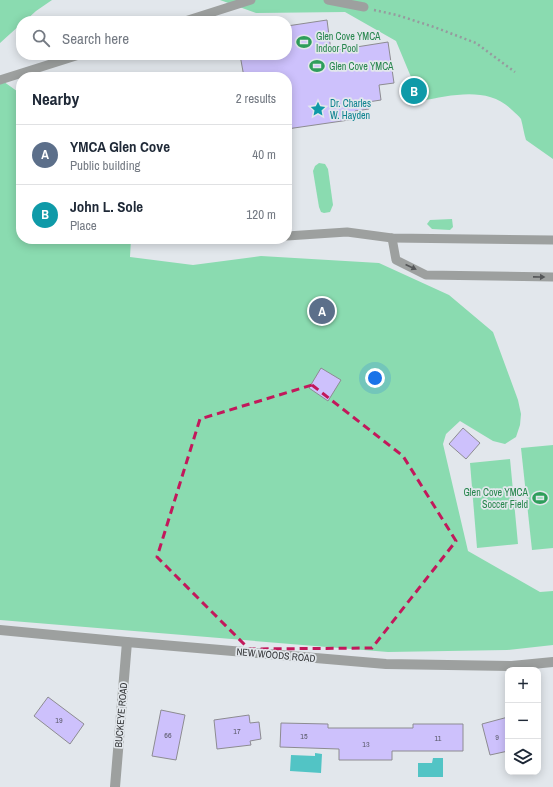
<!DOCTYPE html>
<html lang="en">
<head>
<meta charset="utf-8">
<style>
	:root { --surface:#fff; --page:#f6f6f7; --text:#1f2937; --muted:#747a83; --line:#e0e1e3; --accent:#b45309 }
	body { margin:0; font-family:"Archivo Narrow",sans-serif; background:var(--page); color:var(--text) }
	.controls { position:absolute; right:12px; bottom:12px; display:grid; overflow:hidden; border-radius:8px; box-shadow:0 2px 10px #0003 }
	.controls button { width:36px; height:36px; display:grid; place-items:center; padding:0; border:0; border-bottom:1px solid var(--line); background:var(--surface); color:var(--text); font:20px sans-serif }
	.you { position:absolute; left:375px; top:378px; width:14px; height:14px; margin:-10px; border:3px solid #fff; border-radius:50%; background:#1a73e8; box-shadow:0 0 0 6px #1a73e833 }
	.badge { display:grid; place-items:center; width:26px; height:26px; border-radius:50%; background:var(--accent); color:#fff; font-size:13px; font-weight:700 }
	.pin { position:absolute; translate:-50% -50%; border:2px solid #fff; box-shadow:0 1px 4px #0006 }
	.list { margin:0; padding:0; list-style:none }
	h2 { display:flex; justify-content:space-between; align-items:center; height:52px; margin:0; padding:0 16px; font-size:17px }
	h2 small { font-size:13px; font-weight:400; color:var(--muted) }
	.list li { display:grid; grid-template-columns:26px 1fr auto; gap:12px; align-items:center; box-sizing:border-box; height:60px; padding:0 16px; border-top:1px solid var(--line) }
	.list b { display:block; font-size:15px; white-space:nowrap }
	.list p { margin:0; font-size:13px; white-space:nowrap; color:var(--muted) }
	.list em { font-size:13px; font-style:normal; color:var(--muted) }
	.icon { flex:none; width:22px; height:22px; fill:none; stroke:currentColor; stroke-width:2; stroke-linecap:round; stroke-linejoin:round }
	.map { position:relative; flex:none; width:553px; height:787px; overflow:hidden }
	.search { position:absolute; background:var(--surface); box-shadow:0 2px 10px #0003; left:16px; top:16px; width:276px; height:44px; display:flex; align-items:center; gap:10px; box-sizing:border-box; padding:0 14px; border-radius:16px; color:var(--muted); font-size:15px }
	.panel { position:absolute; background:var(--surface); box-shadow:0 2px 10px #0003; left:16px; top:72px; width:276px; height:172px; border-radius:16px }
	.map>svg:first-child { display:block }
</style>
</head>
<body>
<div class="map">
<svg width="553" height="787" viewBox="0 0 553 787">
	<rect width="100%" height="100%" fill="#e2e7ec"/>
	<g fill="#8adbb0">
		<path d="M0,0H52L36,11L25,21H21V24L0,43Z"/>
		<path d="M220,0H553V159L526,140C524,134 523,126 521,119C519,116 515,113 512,110C488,86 452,95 421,101L396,41L345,12L256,13Z"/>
		<path d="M0,79L21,94V239H131L130,257L193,265L261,256L379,263L449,295L493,332L518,400L521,414L520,425L516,437L505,444L493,441L460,421L446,434L443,444L468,551L540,592L553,591V645L507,650L388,652L0,620Z"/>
		<path d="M319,163L325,164L328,169L333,205L330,212L324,213L321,212L319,207L313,171L315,166Z"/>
		<path d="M452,219L453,227L450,230L432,229L427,224L430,220Z"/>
		<path d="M553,445V548L532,550L521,448Z"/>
		<path d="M510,459L518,544L477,548L470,463Z"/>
	</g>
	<g fill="#52c4c5">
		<path d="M315,753L322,754L321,773L290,771L291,755L315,756Z"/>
		<path d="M433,758H443V777H418V763H432Z"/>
	</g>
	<g fill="#cdc1fc" stroke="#8d8c91">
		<path d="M327,20L331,51L388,42L394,83L379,85L381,100L368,102L369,109L355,111L356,119L287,129V77H244L240,55H287V26Z"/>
		<path d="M321,368L341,380L328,401L309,388Z"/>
		<path d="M463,428L480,443L466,459L449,444Z"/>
		<path d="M48,697L84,724L70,744L34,716Z"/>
		<path d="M161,710L185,715L176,760L152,756Z"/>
		<path d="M249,715L250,723L259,722L261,739L250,741L251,745L217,749L214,720Z"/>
		<path d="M508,717V751L490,755L482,724Z"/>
		<path d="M281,723L328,724V728H413V724H463V751H392V760H339V749L280,747Z"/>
	</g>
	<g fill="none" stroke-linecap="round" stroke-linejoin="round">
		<path stroke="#969a9e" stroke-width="2.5" stroke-dasharray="2 3" stroke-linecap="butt" d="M374,10L397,15L434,27L476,43L515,72"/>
		<g stroke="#9da09f" stroke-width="9">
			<path d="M328,0L364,7"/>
			<path d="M185,21L251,0"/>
			<path d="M0,80L79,55"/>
			<path d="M287,236L347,232L392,238L553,240"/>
			<path d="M392,238L396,260L426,275L553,277"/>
			<path d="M231,239H236"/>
		</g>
		<g stroke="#9da09f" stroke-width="10">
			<path d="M0,630L127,642L386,664L512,666L553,662"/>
			<path d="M115,787L127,642"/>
		</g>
	</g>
	<defs><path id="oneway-solid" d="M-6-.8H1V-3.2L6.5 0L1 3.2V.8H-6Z"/></defs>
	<g fill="#545658">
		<use href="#oneway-solid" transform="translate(411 267) rotate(25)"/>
		<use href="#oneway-solid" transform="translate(539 277) rotate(1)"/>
	</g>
	<path fill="none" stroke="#c2185b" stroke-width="3" stroke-dasharray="8 5" stroke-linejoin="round" d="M312,385L403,456L456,541L372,648L249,649L157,557L200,419Z"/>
	<defs>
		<g id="stadium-bare" transform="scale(1.2)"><path d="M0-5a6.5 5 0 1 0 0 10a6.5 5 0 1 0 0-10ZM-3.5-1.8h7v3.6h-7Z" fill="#2e9e5b" stroke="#e2e7ec" stroke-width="2.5" paint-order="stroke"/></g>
		<g id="sight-bare" transform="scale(1.2)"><path d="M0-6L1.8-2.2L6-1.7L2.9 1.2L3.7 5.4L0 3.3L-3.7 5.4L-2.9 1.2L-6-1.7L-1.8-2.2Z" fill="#0f9aa8" stroke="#e2e7ec" stroke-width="2.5" paint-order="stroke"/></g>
	</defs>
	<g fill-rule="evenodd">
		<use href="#stadium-bare" x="304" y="42"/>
		<use href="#stadium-bare" x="317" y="66"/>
		<use href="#sight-bare" x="318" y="109"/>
		<use href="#stadium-bare" x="540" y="498"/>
	</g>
	<g text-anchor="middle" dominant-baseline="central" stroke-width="3.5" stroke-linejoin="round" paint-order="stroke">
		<g font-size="8" fill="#5b5a6a">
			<text x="59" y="720">19</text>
			<text x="237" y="731">17</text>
			<text x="168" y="735">66</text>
			<text x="304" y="736">15</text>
			<text x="497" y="737">9</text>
			<text x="438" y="738">11</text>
			<text x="366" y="744">13</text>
		</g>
		<g font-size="10" fill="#27864d" stroke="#e2e7ec" text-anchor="start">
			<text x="316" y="36">Glen Cove YMCA<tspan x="316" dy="12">Indoor Pool</tspan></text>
			<text x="329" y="66">Glen Cove YMCA</text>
			<text x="528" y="492" text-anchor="end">Glen Cove YMCA<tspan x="528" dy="12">Soccer Field</tspan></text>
		</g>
		<g font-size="10" fill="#0d838f" stroke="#e2e7ec" text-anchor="start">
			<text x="330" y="103">Dr. Charles<tspan x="330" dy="12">W. Hayden</tspan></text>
		</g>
		<g font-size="10" fill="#353739" stroke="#e2e7ec">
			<text transform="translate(276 655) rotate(5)">NEW WOODS ROAD</text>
			<text transform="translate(121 715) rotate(-85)">BUCKEYE ROAD</text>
		</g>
	</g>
</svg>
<div class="controls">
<button>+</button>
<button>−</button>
<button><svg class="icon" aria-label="layers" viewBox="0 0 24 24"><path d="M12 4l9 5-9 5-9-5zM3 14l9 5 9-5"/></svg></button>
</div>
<div class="you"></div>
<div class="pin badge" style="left:322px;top:311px;background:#5c6f8a">A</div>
<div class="pin badge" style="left:414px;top:91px;background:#0f9aa8">B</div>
<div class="search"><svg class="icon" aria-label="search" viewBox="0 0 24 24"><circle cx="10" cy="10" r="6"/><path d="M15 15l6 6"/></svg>Search here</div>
<section class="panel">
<h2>Nearby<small>2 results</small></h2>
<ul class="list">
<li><span class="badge" style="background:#5c6f8a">A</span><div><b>YMCA Glen Cove</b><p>Public building</p></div><em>40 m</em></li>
<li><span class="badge" style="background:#0f9aa8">B</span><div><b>John L. Sole</b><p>Place</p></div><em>120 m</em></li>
</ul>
</section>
</div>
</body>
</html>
